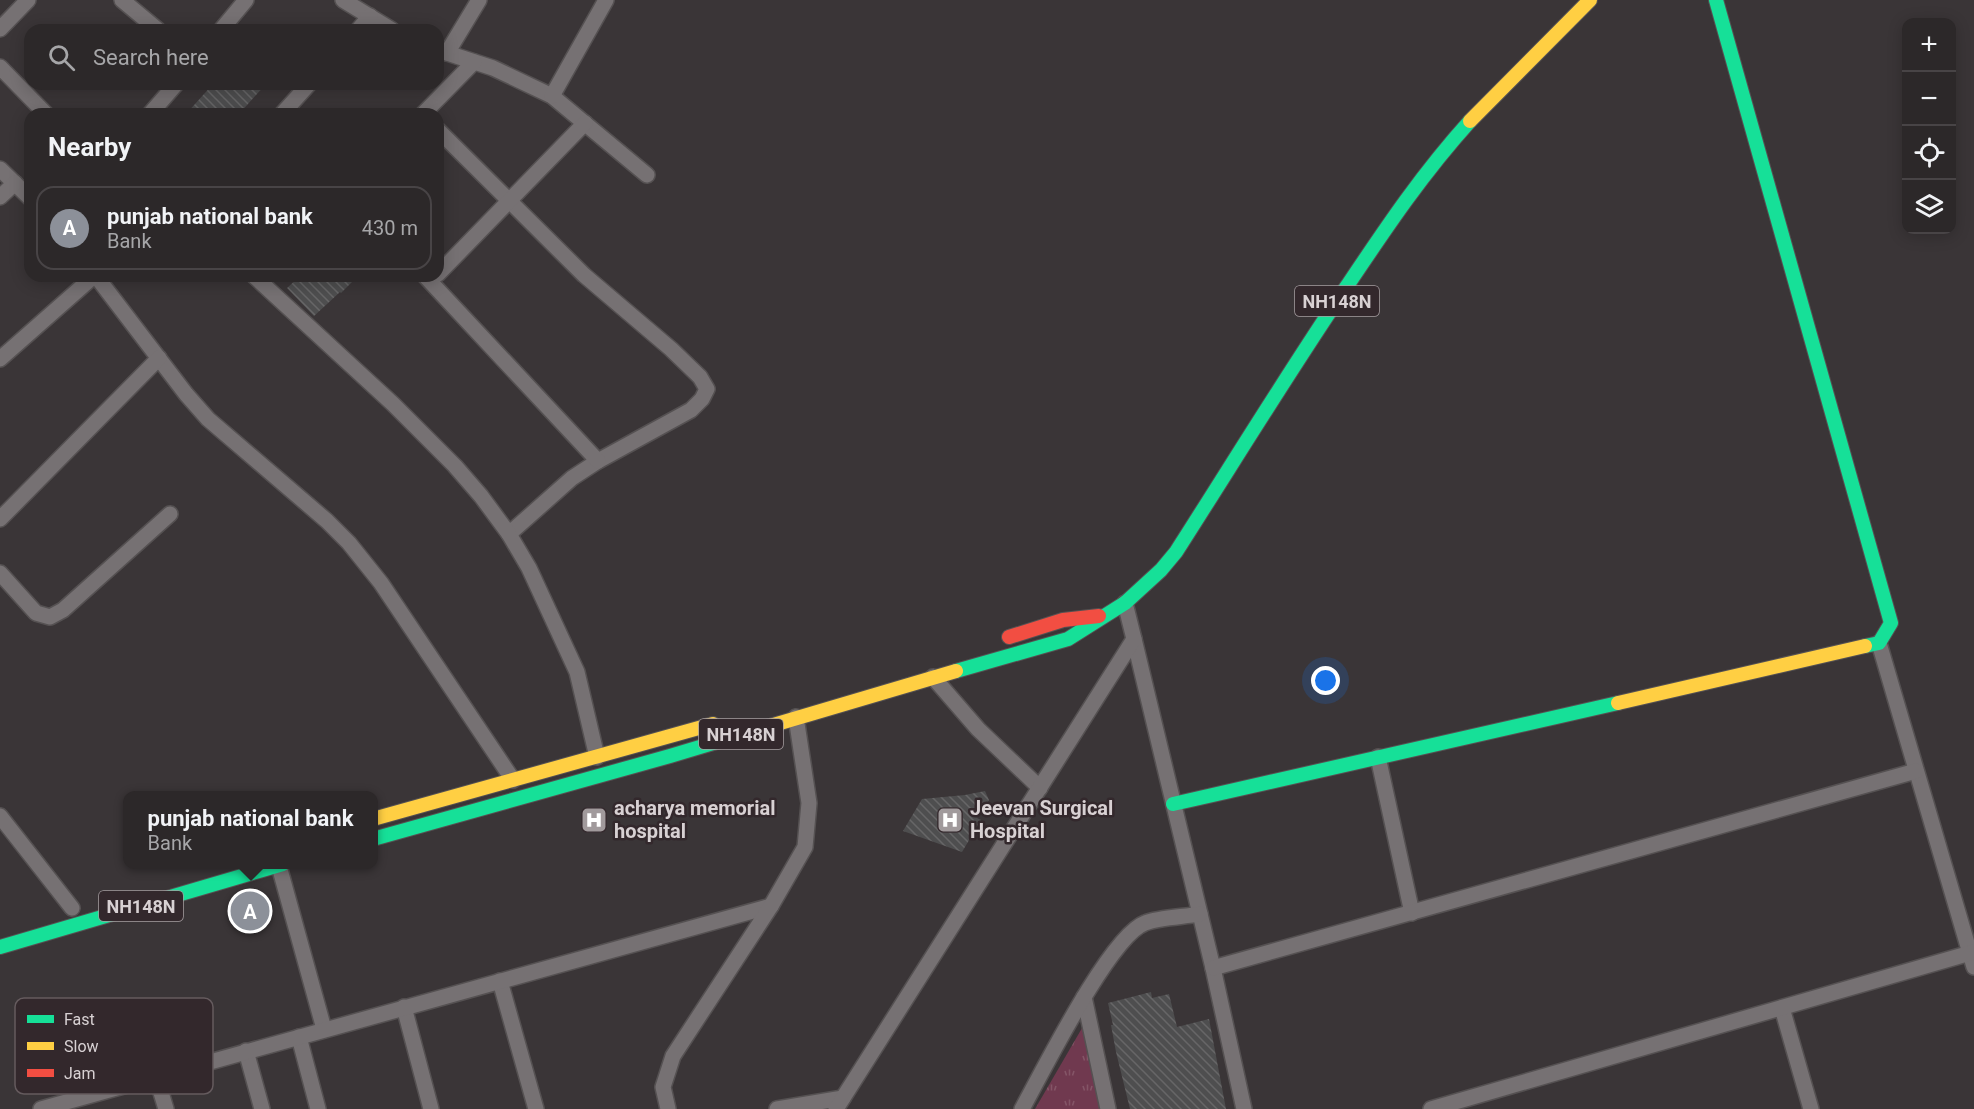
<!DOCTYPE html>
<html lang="en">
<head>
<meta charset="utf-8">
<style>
	:root { --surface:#2c2829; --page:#343031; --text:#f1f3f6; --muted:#a6a6a8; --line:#484446; --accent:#8c9099 }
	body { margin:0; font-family:Roboto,sans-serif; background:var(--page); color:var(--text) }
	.controls { position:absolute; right:18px; top:18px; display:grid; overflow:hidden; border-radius:12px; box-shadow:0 3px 15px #0003 }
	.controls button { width:54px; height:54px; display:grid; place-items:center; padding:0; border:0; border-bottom:2px solid var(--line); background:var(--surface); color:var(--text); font:30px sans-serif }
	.you { position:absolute; left:1326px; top:681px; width:21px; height:21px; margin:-15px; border:4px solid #fff; border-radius:50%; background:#1a73e8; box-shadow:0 0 0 9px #1a73e833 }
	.badge { display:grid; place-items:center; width:39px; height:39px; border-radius:50%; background:var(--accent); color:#fff; font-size:20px; font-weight:700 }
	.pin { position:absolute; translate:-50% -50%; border:3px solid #fff; box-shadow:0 2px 6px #0006 }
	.popup { position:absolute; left:123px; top:791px; width:255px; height:78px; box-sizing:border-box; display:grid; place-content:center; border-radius:12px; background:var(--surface); filter:drop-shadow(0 2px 4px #0005); font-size:20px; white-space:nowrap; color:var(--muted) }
	.popup b { font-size:22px; color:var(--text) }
	.popup::after { content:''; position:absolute; left:50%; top:100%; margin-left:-12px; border:12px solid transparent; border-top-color:var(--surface) }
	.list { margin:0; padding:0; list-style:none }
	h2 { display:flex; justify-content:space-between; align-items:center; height:78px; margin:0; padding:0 24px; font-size:26px }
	h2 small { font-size:20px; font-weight:400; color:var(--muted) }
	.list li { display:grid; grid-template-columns:39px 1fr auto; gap:18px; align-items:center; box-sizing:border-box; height:84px; margin:0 12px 12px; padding:0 12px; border:2px solid var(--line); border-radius:18px }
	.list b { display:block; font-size:22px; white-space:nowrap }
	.list p { margin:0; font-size:20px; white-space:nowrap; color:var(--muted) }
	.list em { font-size:20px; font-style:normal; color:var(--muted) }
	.icon { flex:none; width:33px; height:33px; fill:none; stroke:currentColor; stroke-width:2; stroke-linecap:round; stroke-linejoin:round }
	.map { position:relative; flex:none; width:1974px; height:1109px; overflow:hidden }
	.search { position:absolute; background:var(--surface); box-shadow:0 3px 15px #0003; left:24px; top:24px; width:420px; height:66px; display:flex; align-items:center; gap:15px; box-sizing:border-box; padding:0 21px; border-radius:18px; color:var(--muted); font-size:22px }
	.panel { position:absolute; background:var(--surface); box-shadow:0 3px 15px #0003; left:24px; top:108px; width:420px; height:174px; border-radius:18px }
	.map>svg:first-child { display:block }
</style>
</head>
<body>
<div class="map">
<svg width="1974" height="1109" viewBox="0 0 1974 1109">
	<defs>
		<pattern id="grass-tufts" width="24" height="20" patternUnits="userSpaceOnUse" patternTransform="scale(1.5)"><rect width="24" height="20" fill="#70394f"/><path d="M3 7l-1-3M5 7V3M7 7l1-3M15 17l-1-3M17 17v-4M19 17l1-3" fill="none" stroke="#845567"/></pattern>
		<pattern id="building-back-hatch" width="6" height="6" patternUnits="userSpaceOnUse" patternTransform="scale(1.5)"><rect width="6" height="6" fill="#4e4e4f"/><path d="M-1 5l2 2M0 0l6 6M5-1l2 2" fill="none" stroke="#676667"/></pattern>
	</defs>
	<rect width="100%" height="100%" fill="#3a3537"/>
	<path fill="url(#grass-tufts)" d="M1085,1023L1102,1109H1035Z"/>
	<g fill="url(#building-back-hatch)">
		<path d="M213,84H266L239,114H186Z"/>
		<path d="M300,276H358L341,293L340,292L314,316L287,288Z"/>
		<path d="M985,791L989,800L977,818L981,820L962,852L903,831L922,799L965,795Z"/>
		<path d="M1151,992L1152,998L1169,994L1177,1027L1209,1019L1226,1109H1130L1116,1052L1111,1025H1113L1108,1003Z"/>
	</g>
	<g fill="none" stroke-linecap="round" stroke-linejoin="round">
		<g stroke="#555152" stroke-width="18">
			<g id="street">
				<path d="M122,0L158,30"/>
				<path d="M343,0L392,30"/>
				<path d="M0,29L28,0"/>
				<path d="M221,30L246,0"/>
				<path d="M358,30L370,16"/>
				<path d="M438,50L493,68L552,96L647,175"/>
				<path d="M447,53L479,0"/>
				<path d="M0,67L46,114"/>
				<path d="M552,96L606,0"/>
				<path d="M150,114L176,84"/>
				<path d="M282,114L309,84"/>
				<path d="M423,114L474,62"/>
				<path d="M438,130L584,275L671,349L700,377L707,389L702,399L691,410L598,461L572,478L509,534"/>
				<path d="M0,169L30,198"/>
				<path d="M0,197L15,183"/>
				<path d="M438,274L585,123"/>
				<path d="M96,276L186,394L208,419L327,521L349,543L381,583L513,780"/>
				<path d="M254,276L393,404L455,466L481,496L509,534L529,568L577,672L597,757"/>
				<path d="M425,276L598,461"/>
				<path d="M0,359L94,276"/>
				<path d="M0,519L159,358"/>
				<path d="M0,573L36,613L50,617L63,610L170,514"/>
				<path d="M1134,639L1213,968L1244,1109"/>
				<path d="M1879,643L1974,967"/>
				<path d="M933,677L978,729L1040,788"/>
				<path d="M1378,757L1412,913"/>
				<path d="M0,816L72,908"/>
				<path d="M279,866L324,1029"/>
				<path d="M1213,968L1916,771"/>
				<path d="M500,981L536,1109"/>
				<path d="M1084,997L1108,1109"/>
				<path d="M404,1007L431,1109"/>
				<path d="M1782,1008L1811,1109"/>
				<path d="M299,1037L318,1109"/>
				<path d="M246,1051L262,1109"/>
				<path d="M156,1076L166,1109"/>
				<path d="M41,1109L771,906"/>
				<path d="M668,1109L663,1087L673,1056L771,906L805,847L809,803L796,717"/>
				<path d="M777,1109L843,1098"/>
				<path d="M836,1109L1134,639L1125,603"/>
				<path d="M1022,1109C1043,1071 1110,936 1145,923C1160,917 1184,917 1200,914"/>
				<path d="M1431,1109L1974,952"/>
			</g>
		</g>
		<g stroke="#555152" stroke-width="16">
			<g id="fast">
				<path d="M1716,0L1891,623L1879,643L1865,646"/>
				<path d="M956,671L1068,639L1125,603L1161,570L1176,552C1233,463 1288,373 1347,286C1386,228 1422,174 1470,121"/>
				<path d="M1173,804L1618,703"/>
				<path d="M373,839L670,756L770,726"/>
				<path d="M0,947L283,864"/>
			</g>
		</g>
		<g stroke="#555152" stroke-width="16">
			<g id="slow">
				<path d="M1470,121L1590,0"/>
				<path d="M1618,703L1865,646"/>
				<path d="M770,726L956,671"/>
				<path d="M373,819L713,724"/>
			</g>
		</g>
		<g stroke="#555152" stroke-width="16">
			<path id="jam" d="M1009,637L1063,620L1099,616"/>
		</g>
		<use href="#street" stroke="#767173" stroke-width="15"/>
		<use href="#fast" stroke="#16e098" stroke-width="14"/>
		<use href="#slow" stroke="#ffcf43" stroke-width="14"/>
		<use href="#jam" stroke="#f24e42" stroke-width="14"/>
	</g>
	<defs>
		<g id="hospital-square" transform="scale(1.35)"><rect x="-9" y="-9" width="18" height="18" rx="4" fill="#a19a9c" stroke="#33282c"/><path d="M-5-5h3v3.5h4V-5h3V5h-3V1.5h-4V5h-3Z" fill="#fff"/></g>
	</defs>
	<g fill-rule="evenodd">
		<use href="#hospital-square" x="594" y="820"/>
		<use href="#hospital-square" x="950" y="820"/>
	</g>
	<g text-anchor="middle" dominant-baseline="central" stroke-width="5" stroke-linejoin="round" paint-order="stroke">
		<g fill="#33282c" stroke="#a69ea1" stroke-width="1.5">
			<rect x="1295" y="286" width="84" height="30" rx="4.5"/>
			<rect x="699" y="719" width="84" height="30" rx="4.5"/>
			<rect x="99" y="891" width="84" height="30" rx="4.5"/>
		</g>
		<g font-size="18" font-weight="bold" fill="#d8d1d3">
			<text x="1337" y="301">NH148N</text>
			<text x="741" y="734">NH148N</text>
			<text x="141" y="906">NH148N</text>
		</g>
		<g font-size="20" font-weight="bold" fill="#d8d1d3" stroke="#33282c" text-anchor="start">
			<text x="614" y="808">acharya memorial<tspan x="614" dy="23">hospital</tspan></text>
			<text x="970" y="808">Jeevan Surgical<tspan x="970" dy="23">Hospital</tspan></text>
		</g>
	</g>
	<rect x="15" y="998" width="198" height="96" rx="9" fill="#33282c" stroke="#655b5e" stroke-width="1.5"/>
	<rect x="27" y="1015" width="27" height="8" fill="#16e098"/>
	<rect x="27" y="1042" width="27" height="8" fill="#ffcf43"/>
	<rect x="27" y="1069" width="27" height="8" fill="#f24e42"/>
	<g font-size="16" fill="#d8d1d3">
		<text x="64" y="1025">Fast</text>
		<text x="64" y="1052">Slow</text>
		<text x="64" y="1079">Jam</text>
	</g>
</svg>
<div class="controls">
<button>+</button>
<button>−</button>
<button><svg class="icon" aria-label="locate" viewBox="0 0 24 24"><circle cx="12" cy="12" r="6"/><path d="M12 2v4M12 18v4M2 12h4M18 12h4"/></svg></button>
<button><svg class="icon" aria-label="layers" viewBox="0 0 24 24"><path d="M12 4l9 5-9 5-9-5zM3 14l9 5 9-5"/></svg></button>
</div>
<div class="you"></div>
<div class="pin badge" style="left:250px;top:911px">A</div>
<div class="popup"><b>punjab national bank</b>Bank</div>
<div class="search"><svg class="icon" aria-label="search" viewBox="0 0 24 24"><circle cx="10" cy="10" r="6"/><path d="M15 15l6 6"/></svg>Search here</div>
<section class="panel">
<h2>Nearby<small></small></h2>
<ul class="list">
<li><span class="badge">A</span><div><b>punjab national bank</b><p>Bank</p></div><em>430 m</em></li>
</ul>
</section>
</div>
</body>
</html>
